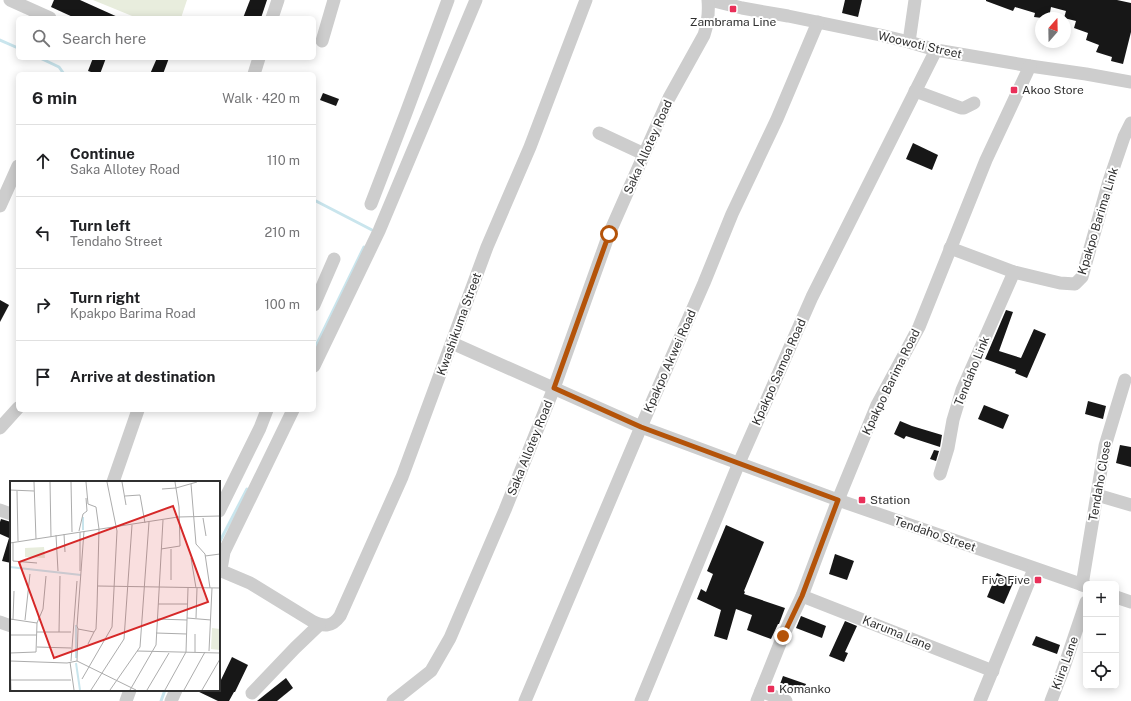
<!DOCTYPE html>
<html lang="en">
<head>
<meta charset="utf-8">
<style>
	:root { --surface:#fff; --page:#f6f6f6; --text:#202124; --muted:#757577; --line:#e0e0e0 }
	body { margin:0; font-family:"Public Sans",sans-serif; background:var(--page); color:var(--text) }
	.controls { position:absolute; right:12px; bottom:12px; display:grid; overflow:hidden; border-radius:6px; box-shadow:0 2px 10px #0003 }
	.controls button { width:36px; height:36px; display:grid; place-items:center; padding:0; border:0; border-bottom:1px solid var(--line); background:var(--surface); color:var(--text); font:20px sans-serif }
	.compass { position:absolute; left:1035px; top:12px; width:36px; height:36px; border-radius:50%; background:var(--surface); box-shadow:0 2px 10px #0003; rotate:20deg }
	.stop { position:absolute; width:12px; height:12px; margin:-9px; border:3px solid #b45309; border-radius:50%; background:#fff }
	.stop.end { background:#b45309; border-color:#fff; box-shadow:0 1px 4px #0008 }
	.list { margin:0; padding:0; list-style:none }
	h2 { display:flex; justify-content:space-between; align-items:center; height:52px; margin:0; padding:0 16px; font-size:17px }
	h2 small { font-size:13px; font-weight:400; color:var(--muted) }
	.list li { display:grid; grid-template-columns:26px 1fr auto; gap:12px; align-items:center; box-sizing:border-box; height:72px; padding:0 16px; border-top:1px solid var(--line) }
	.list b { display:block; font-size:15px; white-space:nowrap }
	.list p { margin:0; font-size:13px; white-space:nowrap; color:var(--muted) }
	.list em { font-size:13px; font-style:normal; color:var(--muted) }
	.icon { flex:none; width:22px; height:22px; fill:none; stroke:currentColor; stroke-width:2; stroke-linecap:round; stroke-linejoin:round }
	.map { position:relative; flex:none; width:1131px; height:701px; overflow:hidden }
	.search { position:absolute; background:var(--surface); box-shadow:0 2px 10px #0003; left:16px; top:16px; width:300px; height:44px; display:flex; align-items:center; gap:10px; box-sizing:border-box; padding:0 14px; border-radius:6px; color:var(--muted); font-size:15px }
	.panel { position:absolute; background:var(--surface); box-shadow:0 2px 10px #0003; left:16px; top:72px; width:300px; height:340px; border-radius:6px }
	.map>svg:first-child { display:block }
</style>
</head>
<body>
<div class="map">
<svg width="1131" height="701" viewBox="0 0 1131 701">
	<rect width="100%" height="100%" fill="#fff"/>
	<path fill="#e8eddd" d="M93,0H187L181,18H137Z"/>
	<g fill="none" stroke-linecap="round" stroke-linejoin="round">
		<g stroke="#c9e5ed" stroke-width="3">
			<path d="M0,40L18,48"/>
			<path d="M40,58L59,67L64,74"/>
			<path d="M314,200L372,230"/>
			<path d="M314,350L364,247"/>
			<path d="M219,543L247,489"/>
			<path d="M161,701L165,690"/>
		</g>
	</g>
	<g fill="#171717">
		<path d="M54,0H80L120,18H75L51,7Z"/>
		<path d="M250,0H267L261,18H243Z"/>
		<path d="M845,0H862L858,17L842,13Z"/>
		<path d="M986,0H1117L1131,3V32L1123,64L1111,61L1112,57L1096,52L1099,45L1086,40L1088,33L1074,28L1076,21L1064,18L1066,11L1051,7L1049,18H1042L1034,17L1035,13L1015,7L1013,11L986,1Z"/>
		<path d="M93,58H106L100,74H97L88,71Z"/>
		<path d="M157,58H169L163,74H150Z"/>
		<path d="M323,93L339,99L336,106L320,100Z"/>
		<path d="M913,143L938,155L932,170L906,159Z"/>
		<path d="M0,300L9,305L0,322Z"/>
		<path d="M1006,310L1013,312L999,351L1021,358L1034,329L1046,334L1027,378L1015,373L1016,370L985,359Z"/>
		<path d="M1088,401L1106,406L1103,419L1085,414Z"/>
		<path d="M984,405L1009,415L1003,429L978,419Z"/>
		<path d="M900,421L912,426L942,435L940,447L906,436L904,439L894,434Z"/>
		<path d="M1120,445L1131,447V467L1116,463Z"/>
		<path d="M934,450L939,451L936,461L930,459Z"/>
		<path d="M1,519L11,522V563L2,561L9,538L0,534V522Z"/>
		<path d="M726,525L764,542L744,591L745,592L744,594L785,608L779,624H778L771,639L747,630L752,615L736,609L727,640L714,636L721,610L697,599L701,589L706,592L713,574L707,571Z"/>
		<path d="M835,554L854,561L847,580L829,574Z"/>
		<path d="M997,573L1014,581L1004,604L987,597Z"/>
		<path d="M801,616L826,626L822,638L796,628Z"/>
		<path d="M845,621L857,626L845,652L848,653L844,662L829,656Z"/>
		<path d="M1036,636L1060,645L1057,654L1032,645Z"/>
		<path d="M232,657L248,665L235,692H234L229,701H218L195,690H219V684Z"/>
		<path d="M783,676L806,684L803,695L779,687Z"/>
		<path d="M286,678L293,688L277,701H257Z"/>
	</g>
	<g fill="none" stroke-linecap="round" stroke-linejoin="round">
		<g stroke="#cdcdcd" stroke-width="13">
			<path d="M10,0L50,18"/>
			<path d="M710,0L742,8L788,16L880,35L909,42L936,50L1030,66L1086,74L1131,82"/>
			<path d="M272,18L278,0"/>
			<path d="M322,41L334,0"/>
			<path d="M909,42L915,0"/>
			<path d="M254,74L259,58"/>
			<path d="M915,91L961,108H964L974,103"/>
			<path d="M599,133L644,154"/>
			<path d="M371,204L406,113L448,0"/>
			<path d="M0,206L18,166"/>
			<path d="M950,248L1014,272L1060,283L1075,284L1082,277L1109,181L1124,137L1131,123"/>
			<path d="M314,305L334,259"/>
			<path d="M452,343L641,427L838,500L1086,586"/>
			<path d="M314,366L379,231L476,0"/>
			<path d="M293,410L224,552L221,569L224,572L250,583L312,621C324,627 332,627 340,616L402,477L487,247L530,147L586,0"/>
			<path d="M0,428L18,408"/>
			<path d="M940,474L948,448L953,420L962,390L1014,272"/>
			<path d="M113,482L138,410"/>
			<path d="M1097,495L1131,505"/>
			<path d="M0,510L11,514"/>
			<path d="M219,511L260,428L267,410"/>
			<path d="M1082,585L1105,446L1125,380"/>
			<path d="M802,596L993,671"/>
			<path d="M1116,597L1131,602"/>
			<path d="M0,622L11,626"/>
			<path d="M761,691L786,701"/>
			<path d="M252,693L295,648L319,625"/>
			<path d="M126,701L130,690"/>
			<path d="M171,701L176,690"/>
			<path d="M393,701L431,671L450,638L505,510L554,388L609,234L669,98L704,35C708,23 709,12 708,0"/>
			<path d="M525,701L641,427L704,283L732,214L777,119L818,22"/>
			<path d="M641,701L739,463L812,297L936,50"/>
			<path d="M757,701L783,636L802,596L838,500L877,405L919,327L986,160L1030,66"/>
			<path d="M980,701L1034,569"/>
			<path d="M1051,701L1063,670L1086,602"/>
		</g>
	</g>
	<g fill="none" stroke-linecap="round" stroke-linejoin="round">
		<path stroke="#b45309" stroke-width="5" d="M609,234L554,388L641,427L838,500L802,596L783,636"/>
	</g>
	<g fill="#e92f59" stroke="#fff" stroke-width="1.5">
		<rect x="729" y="5" width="8" height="8" rx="2"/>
		<rect x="1010" y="86" width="8" height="8" rx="2"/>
		<rect x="858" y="496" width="8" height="8" rx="2"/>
		<rect x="1034" y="576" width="8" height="8" rx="2"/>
		<rect x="767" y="685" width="8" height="8" rx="2"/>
	</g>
	<g text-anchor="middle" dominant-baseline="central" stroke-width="4" stroke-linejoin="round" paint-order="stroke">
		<g font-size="12" fill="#303030" stroke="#fff" text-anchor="start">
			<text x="733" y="22" text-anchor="middle">Zambrama Line</text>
			<text x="1022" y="90">Akoo Store</text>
			<text x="870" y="500">Station</text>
			<text x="1030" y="580" text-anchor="end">Five Five</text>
			<text x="779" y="689">Komanko</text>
		</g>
		<g font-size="12" fill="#303030" stroke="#fff">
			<text transform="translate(920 45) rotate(13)">Woowoti Street</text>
			<text transform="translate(648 147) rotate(-66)">Saka Allotey Road</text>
			<text transform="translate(1098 221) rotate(-73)">Kpakpo Barima Link</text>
			<text transform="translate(459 324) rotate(-70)">Kwashikuma Street</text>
			<text transform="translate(670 361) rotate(-66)">Kpakpo Akwei Road</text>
			<text transform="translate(972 371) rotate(-68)">Tendaho Link</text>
			<text transform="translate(779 372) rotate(-66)">Kpakpo Samoa Road</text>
			<text transform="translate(891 382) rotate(-64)">Kpakpo Barima Road</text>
			<text transform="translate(530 448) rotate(-68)">Saka Allotey Road</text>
			<text transform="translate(1100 481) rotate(-80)">Tendaho Close</text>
			<text transform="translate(935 534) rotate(19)">Tendaho Street</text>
			<text transform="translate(897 633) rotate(22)">Karuma Lane</text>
			<text transform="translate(1065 663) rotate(-70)">Kiira Lane</text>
		</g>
	</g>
	<g transform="translate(10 481)">
		<rect width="210" height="210" fill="#fff"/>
		<path d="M34,66L35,77L15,76V67ZM202,147L210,148V169L201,168Z" fill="#e8eddd"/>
		<path fill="none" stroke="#c9e5ed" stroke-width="2" d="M73,49V36M0,86L71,94M66,144V177M66,182L70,209"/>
		<path fill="none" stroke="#acacac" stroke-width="1" d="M24,1L26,58M40,1L41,56M61,1L62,51M112,1L116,24M181,3L186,63L195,73L200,107M152,8L166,7L187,1M0,9L24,10M7,10L8,60M115,15L130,14L135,42M193,37L196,55M69,50L73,33L77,30L76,17M74,50L67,145L68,148L84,151L86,148L87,126L89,48L86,26L78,23L76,1M54,53L55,71M46,54L48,90M3,61V80L27,82M0,62L168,36L210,35M151,68L170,65L169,26L165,1M195,75L210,73M181,77L186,107M70,90V51M161,99V68M88,105L210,107M148,123H178M177,137L201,139M186,137L187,107M0,138L27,142M147,138L177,139M3,139L4,110M15,139L20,93M27,142L33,128L36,95M27,151H61M49,151L50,95M146,152L177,153M0,154H27M78,163L84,151M27,166L61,167M127,170L210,172M199,170L202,107M185,171V153M0,172L26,171L27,142M0,180L57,182L67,180L126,209M0,180L1,209M61,180L67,100M67,180L68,148M60,181L64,209M72,198L102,146L107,50L97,1M1,199H61M81,209L114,158L122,44M100,209L130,166L139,41M120,209L146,164L153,39M137,209L159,172M155,209L176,171L178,107M174,209L195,171M192,209L210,178"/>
		<path fill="#d62828" fill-opacity="0.15" stroke="#d62828" stroke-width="2" d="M163,25L198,121L44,177L9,81Z"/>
		<rect width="210" height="210" fill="none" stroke="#303030" stroke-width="2"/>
	</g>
</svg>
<div class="controls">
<button>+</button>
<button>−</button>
<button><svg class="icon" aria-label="locate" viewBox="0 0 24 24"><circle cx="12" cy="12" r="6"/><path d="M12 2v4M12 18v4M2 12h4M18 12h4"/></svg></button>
</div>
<svg class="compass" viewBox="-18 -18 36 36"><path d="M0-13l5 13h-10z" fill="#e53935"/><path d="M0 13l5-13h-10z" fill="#757577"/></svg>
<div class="stop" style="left:609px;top:234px"></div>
<div class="stop end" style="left:783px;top:636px"></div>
<div class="search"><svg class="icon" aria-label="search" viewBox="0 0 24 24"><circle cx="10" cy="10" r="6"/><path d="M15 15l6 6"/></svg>Search here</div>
<section class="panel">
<h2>6 min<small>Walk · 420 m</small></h2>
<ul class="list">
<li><svg class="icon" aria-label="ahead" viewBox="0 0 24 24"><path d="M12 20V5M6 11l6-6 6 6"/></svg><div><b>Continue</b><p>Saka Allotey Road</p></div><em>110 m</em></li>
<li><svg class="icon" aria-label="left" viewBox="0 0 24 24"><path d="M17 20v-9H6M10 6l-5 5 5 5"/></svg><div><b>Turn left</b><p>Tendaho Street</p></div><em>210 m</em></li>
<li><svg class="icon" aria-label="right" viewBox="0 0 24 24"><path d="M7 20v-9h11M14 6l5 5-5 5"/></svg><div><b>Turn right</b><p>Kpakpo Barima Road</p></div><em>100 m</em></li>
<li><svg class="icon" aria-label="arrive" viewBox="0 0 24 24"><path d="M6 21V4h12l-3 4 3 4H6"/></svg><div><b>Arrive at destination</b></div></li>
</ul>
</section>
</div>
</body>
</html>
